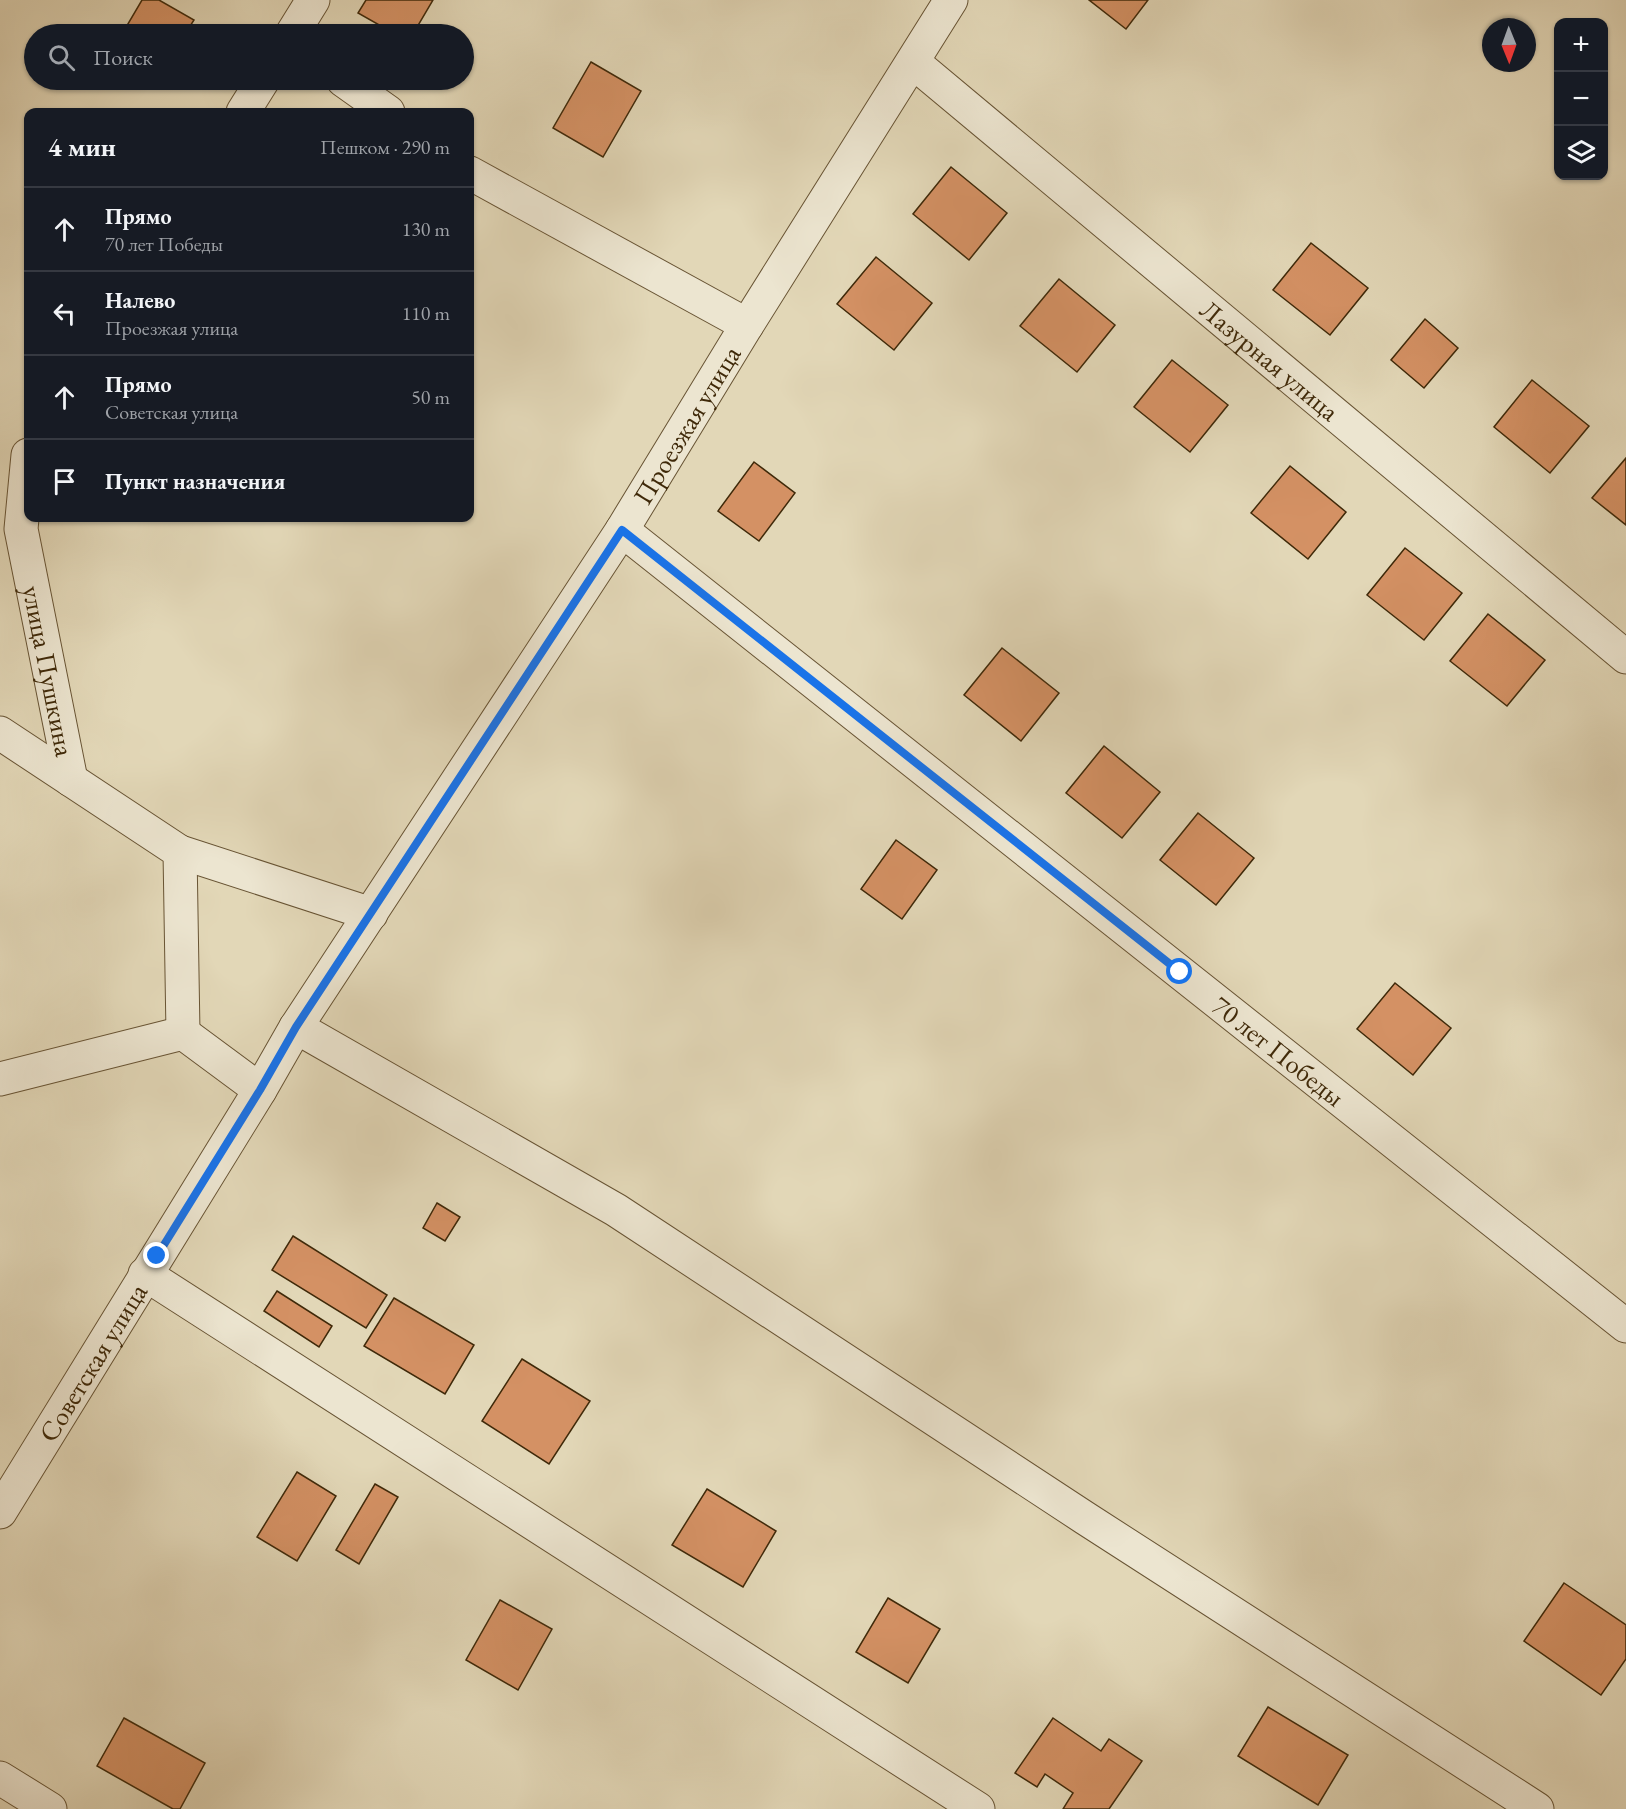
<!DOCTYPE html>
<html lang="ru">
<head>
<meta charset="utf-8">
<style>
	:root { --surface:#171b24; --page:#20242c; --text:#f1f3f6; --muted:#9ea1a6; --line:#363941 }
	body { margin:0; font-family:"EB Garamond",serif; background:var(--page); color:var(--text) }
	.controls { position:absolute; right:18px; top:18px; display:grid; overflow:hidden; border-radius:12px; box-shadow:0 2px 4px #0004 }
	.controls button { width:54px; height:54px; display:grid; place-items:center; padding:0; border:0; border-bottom:2px solid var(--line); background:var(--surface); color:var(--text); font:30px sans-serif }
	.compass { position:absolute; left:1482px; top:18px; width:54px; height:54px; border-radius:50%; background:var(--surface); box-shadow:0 2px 4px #0004; rotate:179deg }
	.stop { position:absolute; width:18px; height:18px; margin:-14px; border:4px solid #1a73e8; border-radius:50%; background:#fff }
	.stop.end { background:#1a73e8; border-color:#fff; box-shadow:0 2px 6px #0008 }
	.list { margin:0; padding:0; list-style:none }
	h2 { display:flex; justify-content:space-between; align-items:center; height:78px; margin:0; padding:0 24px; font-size:26px }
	h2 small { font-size:20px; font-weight:400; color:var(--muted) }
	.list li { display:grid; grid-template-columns:39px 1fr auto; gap:18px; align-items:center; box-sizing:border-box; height:84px; padding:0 24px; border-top:2px solid var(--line) }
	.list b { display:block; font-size:22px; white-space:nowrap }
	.list p { margin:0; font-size:20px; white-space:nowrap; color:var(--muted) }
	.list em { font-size:20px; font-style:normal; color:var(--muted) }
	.icon { flex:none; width:33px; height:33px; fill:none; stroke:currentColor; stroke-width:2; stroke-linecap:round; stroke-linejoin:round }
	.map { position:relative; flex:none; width:1626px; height:1809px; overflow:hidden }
	.search { position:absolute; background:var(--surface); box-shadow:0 2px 4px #0004; left:24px; top:24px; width:450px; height:66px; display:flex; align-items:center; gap:15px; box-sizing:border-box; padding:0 21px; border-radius:33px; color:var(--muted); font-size:22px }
	.panel { position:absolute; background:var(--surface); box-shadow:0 2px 4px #0004; left:24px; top:108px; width:450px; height:414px; border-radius:12px }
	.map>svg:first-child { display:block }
</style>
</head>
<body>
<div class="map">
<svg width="1626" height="1809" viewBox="0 0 1626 1809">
	<rect width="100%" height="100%" fill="#e2d7b7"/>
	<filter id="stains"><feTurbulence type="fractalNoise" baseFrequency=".00333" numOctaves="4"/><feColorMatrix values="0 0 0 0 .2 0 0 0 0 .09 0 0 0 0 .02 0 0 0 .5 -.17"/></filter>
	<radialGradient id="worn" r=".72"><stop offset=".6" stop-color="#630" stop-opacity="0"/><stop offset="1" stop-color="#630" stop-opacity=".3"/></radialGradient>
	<g fill="#d49164" stroke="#3f2909" stroke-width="1.5">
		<path d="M142,0H159L194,20L185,34H122Z"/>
		<path d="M366,0H433L413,34H395L358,13Z"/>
		<path d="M1089,0H1148L1126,29Z"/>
		<path d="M591,62L641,91L603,157L553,128Z"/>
		<path d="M951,167L1007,213L969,260L913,214Z"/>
		<path d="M1311,243L1368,288L1330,335L1273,290Z"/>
		<path d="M876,257L932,303L894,350L837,304Z"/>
		<path d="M1059,279L1115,325L1077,372L1020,326Z"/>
		<path d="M1425,319L1458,348L1424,388L1391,360Z"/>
		<path d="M1172,360L1228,405L1190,452L1134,407Z"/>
		<path d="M1532,380L1589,426L1550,473L1494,427Z"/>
		<path d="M1626,458V525L1592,498Z"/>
		<path d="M754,462L795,493L759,541L718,511Z"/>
		<path d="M1290,466L1346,512L1308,559L1251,513Z"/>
		<path d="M1405,548L1462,593L1424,640L1367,595Z"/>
		<path d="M1488,614L1545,660L1507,706L1450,661Z"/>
		<path d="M1002,648L1059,693L1021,741L964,695Z"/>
		<path d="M1104,746L1160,792L1122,838L1066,793Z"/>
		<path d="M1198,813L1254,858L1216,905L1160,860Z"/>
		<path d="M896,840L937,870L902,919L861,889Z"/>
		<path d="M1395,983L1451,1028L1413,1075L1357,1029Z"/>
		<path d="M437,1203L460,1217L445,1241L423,1228Z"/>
		<path d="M293,1236L387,1295L366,1328L272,1270Z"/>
		<path d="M277,1291L332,1326L319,1347L264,1311Z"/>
		<path d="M394,1298L474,1345L445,1394L364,1346Z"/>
		<path d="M522,1359L590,1401L549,1464L482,1421Z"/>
		<path d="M297,1472L336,1496L297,1561L257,1537Z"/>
		<path d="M375,1484L398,1497L359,1564L336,1550Z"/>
		<path d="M707,1489L776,1531L743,1587L672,1545Z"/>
		<path d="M1564,1583L1626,1625V1659L1601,1695L1524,1641Z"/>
		<path d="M888,1598L940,1629L908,1683L856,1652Z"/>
		<path d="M500,1600L552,1629L518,1690L466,1660Z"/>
		<path d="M1268,1707L1348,1755L1318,1805L1238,1756Z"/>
		<path d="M124,1718L205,1763L180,1809H173L97,1766Z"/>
		<path d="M1053,1718L1101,1751L1109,1739L1142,1761L1109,1809H1063L1073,1793L1045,1774L1037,1787L1015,1773Z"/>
	</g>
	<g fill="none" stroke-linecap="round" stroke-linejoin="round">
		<g stroke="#685434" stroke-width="35">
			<g id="street">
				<path d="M292,34L313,0"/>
				<path id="s1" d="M913,62L1626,657"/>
				<path d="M343,80L388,112"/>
				<path d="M243,112L263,80"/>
				<path d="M470,173L747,325"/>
				<path id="s2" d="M28,455L21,529L71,780"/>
				<path id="s3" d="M622,530L1626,1326"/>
				<path d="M0,733L180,852L183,1033"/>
				<path d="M180,852L371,914"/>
				<path d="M296,1027L616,1210L1085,1518L1537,1809"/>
				<path d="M0,1079L183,1033L260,1090"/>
				<path d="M145,1274L978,1809"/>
				<path id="s4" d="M0,1512L260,1090L296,1027L622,530L747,325L951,0"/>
				<path d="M0,1778L50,1809"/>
			</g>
		</g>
		<use href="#street" stroke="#ece5d0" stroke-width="33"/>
	</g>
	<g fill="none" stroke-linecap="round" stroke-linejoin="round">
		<path stroke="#1a73e8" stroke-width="8" d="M157,1256L260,1090L296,1027L622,530L1180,972"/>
	</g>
	<g text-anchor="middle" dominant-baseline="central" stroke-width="4.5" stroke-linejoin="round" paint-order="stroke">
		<g font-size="27" fill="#3f2909" stroke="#ece5d0">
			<text stroke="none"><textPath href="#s1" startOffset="465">Лазурная улица</textPath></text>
			<text stroke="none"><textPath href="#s4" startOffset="1286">Проезжая улица</textPath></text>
			<text stroke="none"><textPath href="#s2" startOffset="219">улица Пушкина</textPath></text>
			<text stroke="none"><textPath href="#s3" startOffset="838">70 лет Победы</textPath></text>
			<text stroke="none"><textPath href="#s4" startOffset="176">Советская улица</textPath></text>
		</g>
	</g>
	<rect width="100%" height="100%" filter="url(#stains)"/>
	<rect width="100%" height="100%" fill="url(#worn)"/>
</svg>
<div class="controls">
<button>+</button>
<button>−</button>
<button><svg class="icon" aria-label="layers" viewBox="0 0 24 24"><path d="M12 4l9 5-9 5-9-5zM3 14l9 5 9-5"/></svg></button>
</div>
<svg class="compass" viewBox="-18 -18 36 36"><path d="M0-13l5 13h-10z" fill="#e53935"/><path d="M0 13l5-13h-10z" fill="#9ea1a6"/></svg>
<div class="stop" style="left:1180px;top:972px"></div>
<div class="stop end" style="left:157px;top:1256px"></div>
<div class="search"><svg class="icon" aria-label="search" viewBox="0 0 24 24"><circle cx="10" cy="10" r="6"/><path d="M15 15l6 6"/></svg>Поиск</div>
<section class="panel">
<h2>4 мин<small>Пешком · 290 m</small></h2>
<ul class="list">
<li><svg class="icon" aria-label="ahead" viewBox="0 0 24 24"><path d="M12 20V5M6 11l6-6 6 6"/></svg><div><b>Прямо</b><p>70 лет Победы</p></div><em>130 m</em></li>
<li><svg class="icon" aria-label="left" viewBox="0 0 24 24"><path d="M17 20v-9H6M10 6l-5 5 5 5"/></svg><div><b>Налево</b><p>Проезжая улица</p></div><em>110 m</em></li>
<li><svg class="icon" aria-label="ahead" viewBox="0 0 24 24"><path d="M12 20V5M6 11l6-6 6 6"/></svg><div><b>Прямо</b><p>Советская улица</p></div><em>50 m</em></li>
<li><svg class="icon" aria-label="arrive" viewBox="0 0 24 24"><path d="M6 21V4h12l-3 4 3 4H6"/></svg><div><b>Пункт назначения</b></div></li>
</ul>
</section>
</div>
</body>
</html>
